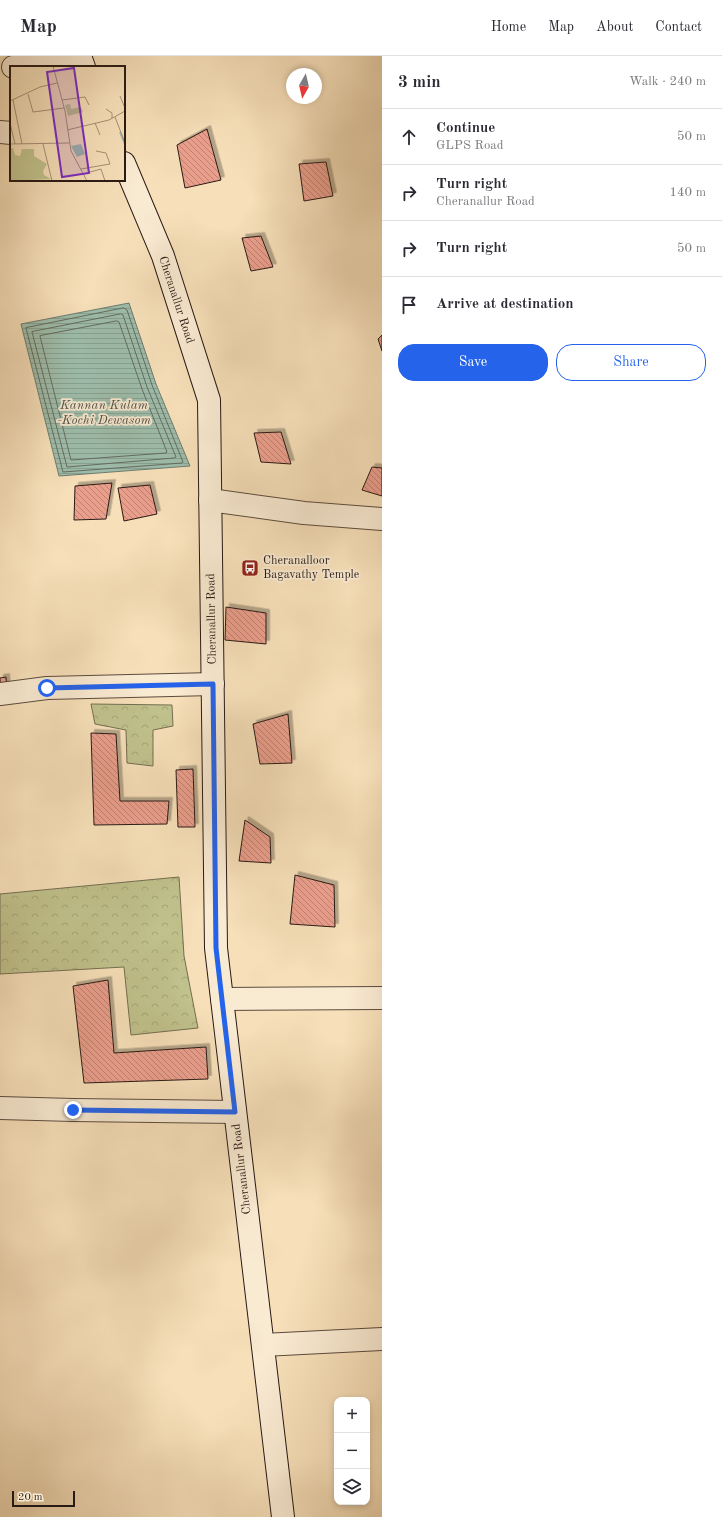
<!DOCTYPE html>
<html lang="en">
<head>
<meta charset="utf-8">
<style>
	:root { --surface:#fff; --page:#f2f2f3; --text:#2b2b33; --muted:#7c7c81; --line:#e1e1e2; --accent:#2563eb }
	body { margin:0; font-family:"Old Standard TT",serif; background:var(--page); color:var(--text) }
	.controls { position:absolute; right:12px; bottom:12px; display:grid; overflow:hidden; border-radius:8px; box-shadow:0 2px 6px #0003 }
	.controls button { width:36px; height:36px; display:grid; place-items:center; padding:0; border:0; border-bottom:1px solid var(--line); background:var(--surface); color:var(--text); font:20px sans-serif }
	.compass { position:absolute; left:286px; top:12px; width:36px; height:36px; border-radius:50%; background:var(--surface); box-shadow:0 2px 6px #0003; rotate:188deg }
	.scale { position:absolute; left:12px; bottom:10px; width:63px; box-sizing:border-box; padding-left:4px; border:2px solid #291a14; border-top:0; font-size:11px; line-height:14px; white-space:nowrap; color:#291a14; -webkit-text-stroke:3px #f9ead2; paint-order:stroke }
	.stop { position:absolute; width:12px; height:12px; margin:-9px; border:3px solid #2563eb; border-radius:50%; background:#fff }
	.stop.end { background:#2563eb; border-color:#fff; box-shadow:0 1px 4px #0008 }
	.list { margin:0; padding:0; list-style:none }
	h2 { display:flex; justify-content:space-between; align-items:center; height:52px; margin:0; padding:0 16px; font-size:17px }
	h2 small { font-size:13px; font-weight:400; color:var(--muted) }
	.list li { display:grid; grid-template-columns:26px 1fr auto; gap:12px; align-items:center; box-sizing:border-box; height:56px; padding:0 16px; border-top:1px solid var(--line) }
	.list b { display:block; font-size:15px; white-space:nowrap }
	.list p { margin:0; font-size:13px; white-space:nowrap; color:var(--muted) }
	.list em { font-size:13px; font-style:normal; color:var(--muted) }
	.actions { display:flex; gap:8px; padding:12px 16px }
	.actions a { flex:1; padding:9px 0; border:1px solid var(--accent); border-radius:16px; text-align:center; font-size:14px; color:var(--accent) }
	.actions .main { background:var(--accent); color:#fff }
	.icon { flex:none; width:22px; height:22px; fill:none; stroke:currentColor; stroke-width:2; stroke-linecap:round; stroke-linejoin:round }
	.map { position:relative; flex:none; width:382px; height:1461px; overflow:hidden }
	header { display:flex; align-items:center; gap:24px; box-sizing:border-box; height:56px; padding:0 20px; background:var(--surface); border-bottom:1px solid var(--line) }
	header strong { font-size:19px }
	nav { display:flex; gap:22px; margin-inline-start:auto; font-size:14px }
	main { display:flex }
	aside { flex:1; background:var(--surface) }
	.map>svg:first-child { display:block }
</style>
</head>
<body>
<header>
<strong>Map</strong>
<nav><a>Home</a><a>Map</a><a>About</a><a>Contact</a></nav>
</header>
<main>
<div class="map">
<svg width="382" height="1461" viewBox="0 0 382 1461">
	<defs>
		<pattern id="park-crowns" width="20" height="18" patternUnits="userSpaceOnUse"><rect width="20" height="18" fill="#c0c18c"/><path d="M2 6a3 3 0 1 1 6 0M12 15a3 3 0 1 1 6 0" fill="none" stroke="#a5a578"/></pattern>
		<pattern id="water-rules" width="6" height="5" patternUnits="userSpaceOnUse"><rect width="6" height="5" fill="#9dbdab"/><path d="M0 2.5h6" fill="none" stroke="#87a292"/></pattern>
		<pattern id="building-back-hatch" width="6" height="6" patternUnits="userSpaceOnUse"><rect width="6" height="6" fill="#ea9e8c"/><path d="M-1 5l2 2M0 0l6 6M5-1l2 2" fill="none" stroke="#be8071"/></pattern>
		<filter id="shadow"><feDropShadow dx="3.5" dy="-3.5" stdDeviation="0" flood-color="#0004"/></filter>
	</defs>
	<rect width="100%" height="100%" fill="#f6dfb9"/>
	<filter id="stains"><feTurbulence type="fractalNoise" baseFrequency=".005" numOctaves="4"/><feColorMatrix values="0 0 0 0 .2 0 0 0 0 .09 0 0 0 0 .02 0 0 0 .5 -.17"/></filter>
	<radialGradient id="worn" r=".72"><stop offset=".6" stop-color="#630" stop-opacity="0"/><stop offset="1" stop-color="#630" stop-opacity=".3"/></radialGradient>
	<g fill="url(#park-crowns)" stroke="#746e50">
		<path d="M91,648L172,649L173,670L153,674V710L127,707L126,674L95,668Z"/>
		<path d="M179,821L184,900L198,972L131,979L124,911L0,918V838Z"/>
	</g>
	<path fill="url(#water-rules)" stroke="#6f7c6f" d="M129,247L156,328L190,410L59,420L21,268Z"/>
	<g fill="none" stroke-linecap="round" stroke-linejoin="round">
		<g stroke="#636c60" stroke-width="1">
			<path d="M124,252L127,254L152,329L183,406L182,407L63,416L26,272Z"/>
			<path d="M121,258L123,259L147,331L176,401L174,402L67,411L32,276Z"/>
			<path d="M117,265L119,266L142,333L167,396L166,397L71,404L40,280Z"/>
		</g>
	</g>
	<g fill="url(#building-back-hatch)" stroke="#291a14" filter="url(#shadow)">
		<path d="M207,73L221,124L185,132L177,89Z"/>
		<path d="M326,106L333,140L304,145L299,108Z"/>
		<path d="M261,180L273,211L251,215L242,182Z"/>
		<path d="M382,279V295L378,283Z"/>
		<path d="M281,376L291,408L261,406L254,377Z"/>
		<path d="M372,411L382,412V440L362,434Z"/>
		<path d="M112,427L106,463L74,464L75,430Z"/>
		<path d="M150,429L157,458L124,465L118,432Z"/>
		<path d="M226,551L266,557V588L225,584Z"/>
		<path d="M6,621L7,634L0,635V622Z"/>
		<path d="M288,658L292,707L260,708L253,668Z"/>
		<path d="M91,677L116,678L120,745H169L167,768L94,769Z"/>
		<path d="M193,713L195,771H178L176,714Z"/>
		<path d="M245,764L270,781L271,807L239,805Z"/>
		<path d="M295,819L334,829L335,871L290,868Z"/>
		<path d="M108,924L114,997L206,991L208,1023L84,1027L73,930Z"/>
	</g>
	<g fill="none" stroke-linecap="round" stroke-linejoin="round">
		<g stroke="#5c4b3d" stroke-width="24">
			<g id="minor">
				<path d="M13,11L81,4"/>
				<path d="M0,76L11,77"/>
				<path d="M210,444L304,457L382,463"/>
				<path d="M0,638L47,632L213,628"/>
				<path d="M222,943L382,942"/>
				<path d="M0,1052L73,1054L235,1056"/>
				<path d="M263,1289L382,1283"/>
			</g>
		</g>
		<g stroke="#291a14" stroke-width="24">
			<g id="secondary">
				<path d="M80,0L84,11"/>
				<path d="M124,107L163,200L209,344L216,892L283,1461"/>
			</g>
		</g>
		<use href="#minor" stroke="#f9ead2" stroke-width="22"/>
		<use href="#secondary" stroke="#f9ead2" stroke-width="22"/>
	</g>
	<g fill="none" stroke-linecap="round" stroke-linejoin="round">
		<path stroke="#2563eb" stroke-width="5" d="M47,632L213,628L216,892L235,1056L73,1054"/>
	</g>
	<defs>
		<g id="bus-square" transform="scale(0.9)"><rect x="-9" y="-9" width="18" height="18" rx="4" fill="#8f2418" stroke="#f9ead2"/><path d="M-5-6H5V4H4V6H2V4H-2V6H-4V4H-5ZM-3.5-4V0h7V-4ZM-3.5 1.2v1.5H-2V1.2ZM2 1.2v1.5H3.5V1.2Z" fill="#fff"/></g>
	</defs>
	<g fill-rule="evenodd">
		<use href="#bus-square" x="250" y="512"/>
	</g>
	<g text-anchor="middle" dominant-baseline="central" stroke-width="3.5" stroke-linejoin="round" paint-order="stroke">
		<g font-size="12" fill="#291a14" stroke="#f9ead2">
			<text transform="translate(176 244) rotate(72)">Cheranallur Road</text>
			<text transform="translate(212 563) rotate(-91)">Cheranallur Road</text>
			<text transform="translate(242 1113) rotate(-97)">Cheranallur Road</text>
		</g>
		<g font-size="12" fill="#291a14" stroke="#f9ead2" text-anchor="start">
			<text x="263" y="505">Cheranalloor<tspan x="263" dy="14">Bagavathy Temple</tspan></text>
		</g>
		<g font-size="13" font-style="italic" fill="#525349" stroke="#f9ead2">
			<text x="104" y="349">Kannan Kulam<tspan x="104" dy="15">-Kochi Dewasom</tspan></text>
		</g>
	</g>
	<g transform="translate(10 10)">
		<rect width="115" height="115" fill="#f6dfb9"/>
		<path d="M0,82H3L5,89L10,90L12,83H24V90L37,98L33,105L34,109L41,113L0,115Z" fill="#c0c18c"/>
		<path d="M60,38L61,43L71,41L73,46L58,50L55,39Z" fill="#c0c18c"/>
		<path d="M71,78L75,88L67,91L61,80Z" fill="#9dbdab"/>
		<path fill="none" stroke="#9dbdab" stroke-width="2" d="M110,66L115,78"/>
		<path fill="none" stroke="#a49077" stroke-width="1" d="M43,0L55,45L61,85L77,115M18,28L23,46L54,42M110,30L115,42M3,34L12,78M52,34L75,31L79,39M0,35L30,21L47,17M96,43L102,47V52M105,51L115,77M0,57L5,78M85,57L90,69M57,64L99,54L115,45M0,78L59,77M33,78L42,115M71,103L100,98L96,87L86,85M73,108L91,103L95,115"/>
		<path fill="#7b2cbf" fill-opacity="0.15" stroke="#7b2cbf" stroke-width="2" d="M64,2L79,107L52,111L37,6Z"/>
		<rect width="115" height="115" fill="none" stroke="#291a14" stroke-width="2"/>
	</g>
	<rect width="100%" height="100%" filter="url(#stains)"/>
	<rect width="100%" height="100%" fill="url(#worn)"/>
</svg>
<div class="controls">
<button>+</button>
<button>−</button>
<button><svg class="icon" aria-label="layers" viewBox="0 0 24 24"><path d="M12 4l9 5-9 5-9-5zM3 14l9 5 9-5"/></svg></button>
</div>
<svg class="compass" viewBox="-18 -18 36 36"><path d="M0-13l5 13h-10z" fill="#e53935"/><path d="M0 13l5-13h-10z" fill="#7c7c81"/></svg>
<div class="scale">20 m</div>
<div class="stop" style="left:47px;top:632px"></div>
<div class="stop end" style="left:73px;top:1054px"></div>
</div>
<aside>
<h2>3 min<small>Walk · 240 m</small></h2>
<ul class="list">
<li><svg class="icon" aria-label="ahead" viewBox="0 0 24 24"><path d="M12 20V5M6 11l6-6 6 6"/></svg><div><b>Continue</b><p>GLPS Road</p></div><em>50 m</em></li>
<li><svg class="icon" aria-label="right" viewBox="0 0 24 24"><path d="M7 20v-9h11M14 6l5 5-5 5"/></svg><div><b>Turn right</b><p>Cheranallur Road</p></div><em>140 m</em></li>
<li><svg class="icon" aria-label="right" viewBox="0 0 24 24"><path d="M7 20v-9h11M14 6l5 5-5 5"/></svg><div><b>Turn right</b></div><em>50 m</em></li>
<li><svg class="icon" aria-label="arrive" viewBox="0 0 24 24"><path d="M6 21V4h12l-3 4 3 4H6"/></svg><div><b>Arrive at destination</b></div></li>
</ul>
<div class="actions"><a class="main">Save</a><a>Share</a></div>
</aside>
</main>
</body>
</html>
